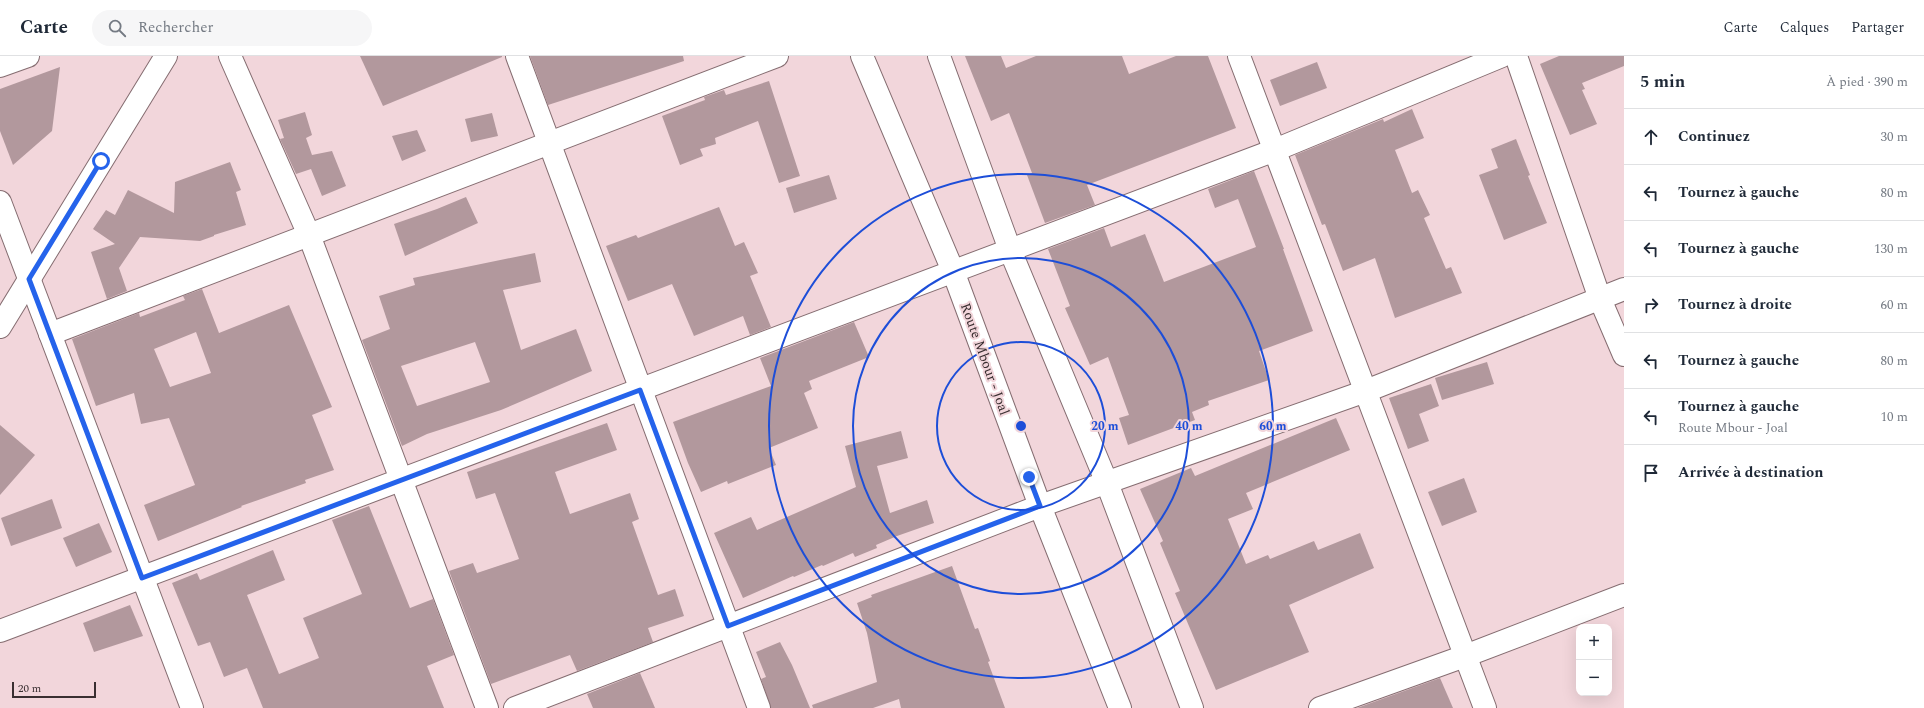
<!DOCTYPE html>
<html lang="fr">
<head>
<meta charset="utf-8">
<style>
	:root { --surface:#fff; --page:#f6f6f7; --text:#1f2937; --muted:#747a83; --line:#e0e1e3 }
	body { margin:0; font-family:Spectral,serif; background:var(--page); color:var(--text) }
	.controls { position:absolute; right:12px; bottom:12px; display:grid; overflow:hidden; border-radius:8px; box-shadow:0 4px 16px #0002 }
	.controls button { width:36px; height:36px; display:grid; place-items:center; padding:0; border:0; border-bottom:1px solid var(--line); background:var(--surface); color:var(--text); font:20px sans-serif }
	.scale { position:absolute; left:12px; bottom:10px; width:84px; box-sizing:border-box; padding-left:4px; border:2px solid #3a2f31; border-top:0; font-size:11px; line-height:14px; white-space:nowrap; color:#3a2f31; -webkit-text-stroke:3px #f2d6db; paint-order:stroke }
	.stop { position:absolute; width:12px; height:12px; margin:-9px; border:3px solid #2563eb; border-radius:50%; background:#fff }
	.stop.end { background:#2563eb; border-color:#fff; box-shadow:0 1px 4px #0008 }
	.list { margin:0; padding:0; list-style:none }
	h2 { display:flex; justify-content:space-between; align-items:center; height:52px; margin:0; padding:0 16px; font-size:17px }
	h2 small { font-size:13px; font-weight:400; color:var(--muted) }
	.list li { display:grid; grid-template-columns:26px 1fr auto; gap:12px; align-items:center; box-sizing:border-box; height:56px; padding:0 16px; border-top:1px solid var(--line) }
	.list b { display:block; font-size:15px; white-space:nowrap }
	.list p { margin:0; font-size:13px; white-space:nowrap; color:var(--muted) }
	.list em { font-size:13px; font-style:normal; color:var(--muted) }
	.icon { flex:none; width:22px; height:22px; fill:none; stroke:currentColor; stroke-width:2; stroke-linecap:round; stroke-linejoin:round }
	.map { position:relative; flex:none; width:1624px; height:652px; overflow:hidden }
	header { display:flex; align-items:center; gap:24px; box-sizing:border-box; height:56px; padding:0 20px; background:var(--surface); border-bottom:1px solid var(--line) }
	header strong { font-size:19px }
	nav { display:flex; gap:22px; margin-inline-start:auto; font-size:14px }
	.search { width:280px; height:36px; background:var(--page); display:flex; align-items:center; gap:10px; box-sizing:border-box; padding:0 14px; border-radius:22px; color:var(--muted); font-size:15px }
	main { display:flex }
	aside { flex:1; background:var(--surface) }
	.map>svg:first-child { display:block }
</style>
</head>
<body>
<header>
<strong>Carte</strong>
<div class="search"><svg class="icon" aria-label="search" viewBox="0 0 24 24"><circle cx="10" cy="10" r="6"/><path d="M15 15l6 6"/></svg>Rechercher</div>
<nav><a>Carte</a><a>Calques</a><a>Partager</a></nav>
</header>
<main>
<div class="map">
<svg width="1624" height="652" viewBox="0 0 1624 652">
	<rect width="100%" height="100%" fill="#f2d6db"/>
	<g fill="#b2989d" fill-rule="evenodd">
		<path d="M360,0H502V1L383,50Z"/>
		<path d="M530,0H683L684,5L548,49Z"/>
		<path d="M965,0H1001L1006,12L1036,0H1122L1129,18L1176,0H1208L1236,72L1087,129L1095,149L1045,167L1027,119L1032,117L1009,57L991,65Z"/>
		<path d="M1559,0H1624V10L1582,27L1585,33L1582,34L1597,68L1570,79L1540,8Z"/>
		<path d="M1317,6L1327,32L1280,50L1270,24Z"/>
		<path d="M60,11L52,75L13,109L0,75V33Z"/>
		<path d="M769,25L800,120L779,127L758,65L715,82L716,88L700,93L703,100L680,109L662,60L705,44L704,41L724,34L726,39Z"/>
		<path d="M1412,53L1424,82L1395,94L1412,137L1418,134L1430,159L1424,162L1446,213L1451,211L1462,237L1395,262L1375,202L1343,215L1325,168L1322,169L1295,99L1383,63L1384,66Z"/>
		<path d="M305,56L312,79L306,82L312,99L332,95L346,130L322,140L311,113L296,118L280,83L284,82L278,64Z"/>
		<path d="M492,57L498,80L471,86L465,63Z"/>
		<path d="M417,74L426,95L402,105L392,80Z"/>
		<path d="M1516,83L1530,119L1528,120L1547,167L1504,184L1479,119L1498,112L1491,93Z"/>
		<path d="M230,106L241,134L236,136L246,169L214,179V180L200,185L140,181L119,212L127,235L107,243L91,196L115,188L93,173L106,154L115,159L128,134L174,157L175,126Z"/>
		<path d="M1254,115L1284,193H1283L1313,275L1259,295L1269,324L1208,345L1209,349L1192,356L1195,364L1128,389L1119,362L1129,359L1108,301L1090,309L1065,252L1070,250L1048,193L1104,172L1111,191L1145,178L1164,226L1256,191L1238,143L1215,152L1208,133Z"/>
		<path d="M829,119L837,143L794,157L786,132Z"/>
		<path d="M466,141L478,167L405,200L394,168L437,153Z"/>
		<path d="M719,151L735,190L744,186L758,217L750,220L771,271L750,279L743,260L694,280L672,228L628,245L606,190L636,179L638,182Z"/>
		<path d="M535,197L541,226L503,234L521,294L576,273L592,315L501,354L427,378L402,390L362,284L390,273L379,240L415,229L413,222ZM475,286L490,326L417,350L401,310Z"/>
		<path d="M202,233L219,277L289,249L332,351L312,359L334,414L305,424L306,427L241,450L242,451L158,485L144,449L195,429L169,362L141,368L134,337L96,350L72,283L139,257L140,261L185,244L183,240ZM196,276L211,317L170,331L154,293Z"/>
		<path d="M854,266L869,301L809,325L812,333L804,337L818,372L769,392L776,409L728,428L727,425L701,436L688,407L673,366L771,330L760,302Z"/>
		<path d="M1487,306L1494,328L1442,344L1435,322Z"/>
		<path d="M1431,328L1439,350L1419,358L1429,385L1408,393L1389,342Z"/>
		<path d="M1336,362L1350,394L1246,437L1253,453L1228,463L1246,508L1268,499L1270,503L1314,485L1318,494L1360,477L1374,512L1289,549L1309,596L1216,634L1175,537L1180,535L1160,487L1163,485L1140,433L1191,412L1195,420Z"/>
		<path d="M607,367L617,394L555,416L570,458L630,437L639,463L632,466L658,539L675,533L684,560L648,572L653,586L577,615L570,599L491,628L449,515L473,507L477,517L519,503L495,437L476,443L467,416Z"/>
		<path d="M0,369L35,399L0,439Z"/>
		<path d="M901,375L908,402L877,410L890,457L927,444L934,467L897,480L876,489L877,492L855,501L853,497L823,510L822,509L794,521L793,520L743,542L714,477L751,461L757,474L856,431L845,390Z"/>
		<path d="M1464,422L1477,456L1442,470L1428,436Z"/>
		<path d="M52,443L62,472L11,490L1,462Z"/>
		<path d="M369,450L410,552L433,543L454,599L427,610L444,652H263L247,612L224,621L210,586L198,590L172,527L197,517L200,524L273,494L285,524L247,539L279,618L319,602L303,562L362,538L332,464Z"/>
		<path d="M99,467L112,496L76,511L63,482Z"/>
		<path d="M952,510L975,573L978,572L990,605L988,606L1005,652H901L899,643L873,652H813L812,649L877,626L867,577L857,547L872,541L871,539Z"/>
		<path d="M130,549L143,580L94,596L83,567Z"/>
		<path d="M780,586L792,609L810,652H771L761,623L766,621L756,596Z"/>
		<path d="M640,617L655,652H593L587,638Z"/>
		<path d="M1440,622L1453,652H1357Z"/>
	</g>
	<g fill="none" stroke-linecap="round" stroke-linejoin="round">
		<g stroke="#856d71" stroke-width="24">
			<g id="street">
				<path d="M230,0L309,179L487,652"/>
				<path d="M517,0L759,652"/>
				<path d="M939,0L1010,194L1107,427L1192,652"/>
				<path d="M1239,0L1485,652"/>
				<path d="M1516,0L1600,243L1624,299"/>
				<path d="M0,146L192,652"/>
				<path d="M50,278L777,0"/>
				<path d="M0,575L1275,94L1502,0"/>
				<path d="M515,652L1040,450L1366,335L1624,233"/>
				<path d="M1320,652L1465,600L1624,539"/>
			</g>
		</g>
		<g stroke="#856d71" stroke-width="24">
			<g id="secondary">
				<path d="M862,0L953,215L1040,450L1120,652"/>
				<path d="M0,10L28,0"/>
				<path d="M0,271L166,0"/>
			</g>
		</g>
		<use href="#street" stroke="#fff" stroke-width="22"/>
		<use href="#secondary" stroke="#fff" stroke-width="22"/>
	</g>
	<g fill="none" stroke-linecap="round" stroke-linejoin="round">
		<path stroke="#2563eb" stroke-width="5" d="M101,105L29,223L142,522L640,334L728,570L1040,450L1029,421"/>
	</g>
	<g fill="none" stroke="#1d4ed8" stroke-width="2">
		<circle cx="1021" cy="370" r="84"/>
		<circle cx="1021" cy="370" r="168"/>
		<circle cx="1021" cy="370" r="252"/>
	</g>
	<g text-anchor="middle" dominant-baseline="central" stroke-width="4" stroke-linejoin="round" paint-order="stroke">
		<g font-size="14" fill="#3a2f31" stroke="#f2d6db">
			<text transform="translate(985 303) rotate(70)">Route Mbour - Joal</text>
		</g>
	</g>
	<circle cx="1021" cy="370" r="6" fill="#1d4ed8" stroke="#f2d6db" stroke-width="2"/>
	<g font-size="12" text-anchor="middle" font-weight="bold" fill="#1d4ed8" stroke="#f2d6db" stroke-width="4" stroke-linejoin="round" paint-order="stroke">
		<text x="1105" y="374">20 m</text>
		<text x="1189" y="374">40 m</text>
		<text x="1273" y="374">60 m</text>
	</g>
</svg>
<div class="controls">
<button>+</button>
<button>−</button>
</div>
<div class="scale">20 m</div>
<div class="stop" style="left:101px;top:105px"></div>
<div class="stop end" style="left:1029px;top:421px"></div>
</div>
<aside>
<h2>5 min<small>À pied · 390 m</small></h2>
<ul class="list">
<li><svg class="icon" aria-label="ahead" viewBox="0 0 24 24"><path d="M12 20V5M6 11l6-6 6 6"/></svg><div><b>Continuez</b></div><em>30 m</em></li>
<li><svg class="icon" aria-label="left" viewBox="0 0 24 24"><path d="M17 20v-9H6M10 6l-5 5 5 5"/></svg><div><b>Tournez à gauche</b></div><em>80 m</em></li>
<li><svg class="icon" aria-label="left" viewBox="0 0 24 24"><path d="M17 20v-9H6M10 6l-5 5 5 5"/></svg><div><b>Tournez à gauche</b></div><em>130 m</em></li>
<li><svg class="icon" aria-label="right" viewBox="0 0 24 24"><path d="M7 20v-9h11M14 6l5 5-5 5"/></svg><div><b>Tournez à droite</b></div><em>60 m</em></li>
<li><svg class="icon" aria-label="left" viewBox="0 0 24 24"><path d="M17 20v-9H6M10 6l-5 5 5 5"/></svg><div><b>Tournez à gauche</b></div><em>80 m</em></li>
<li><svg class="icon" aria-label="left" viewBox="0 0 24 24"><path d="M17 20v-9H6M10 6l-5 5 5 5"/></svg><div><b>Tournez à gauche</b><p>Route Mbour - Joal</p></div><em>10 m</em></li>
<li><svg class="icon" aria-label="arrive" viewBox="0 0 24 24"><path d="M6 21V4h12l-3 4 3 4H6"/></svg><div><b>Arrivée à destination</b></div></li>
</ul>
</aside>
</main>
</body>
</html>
